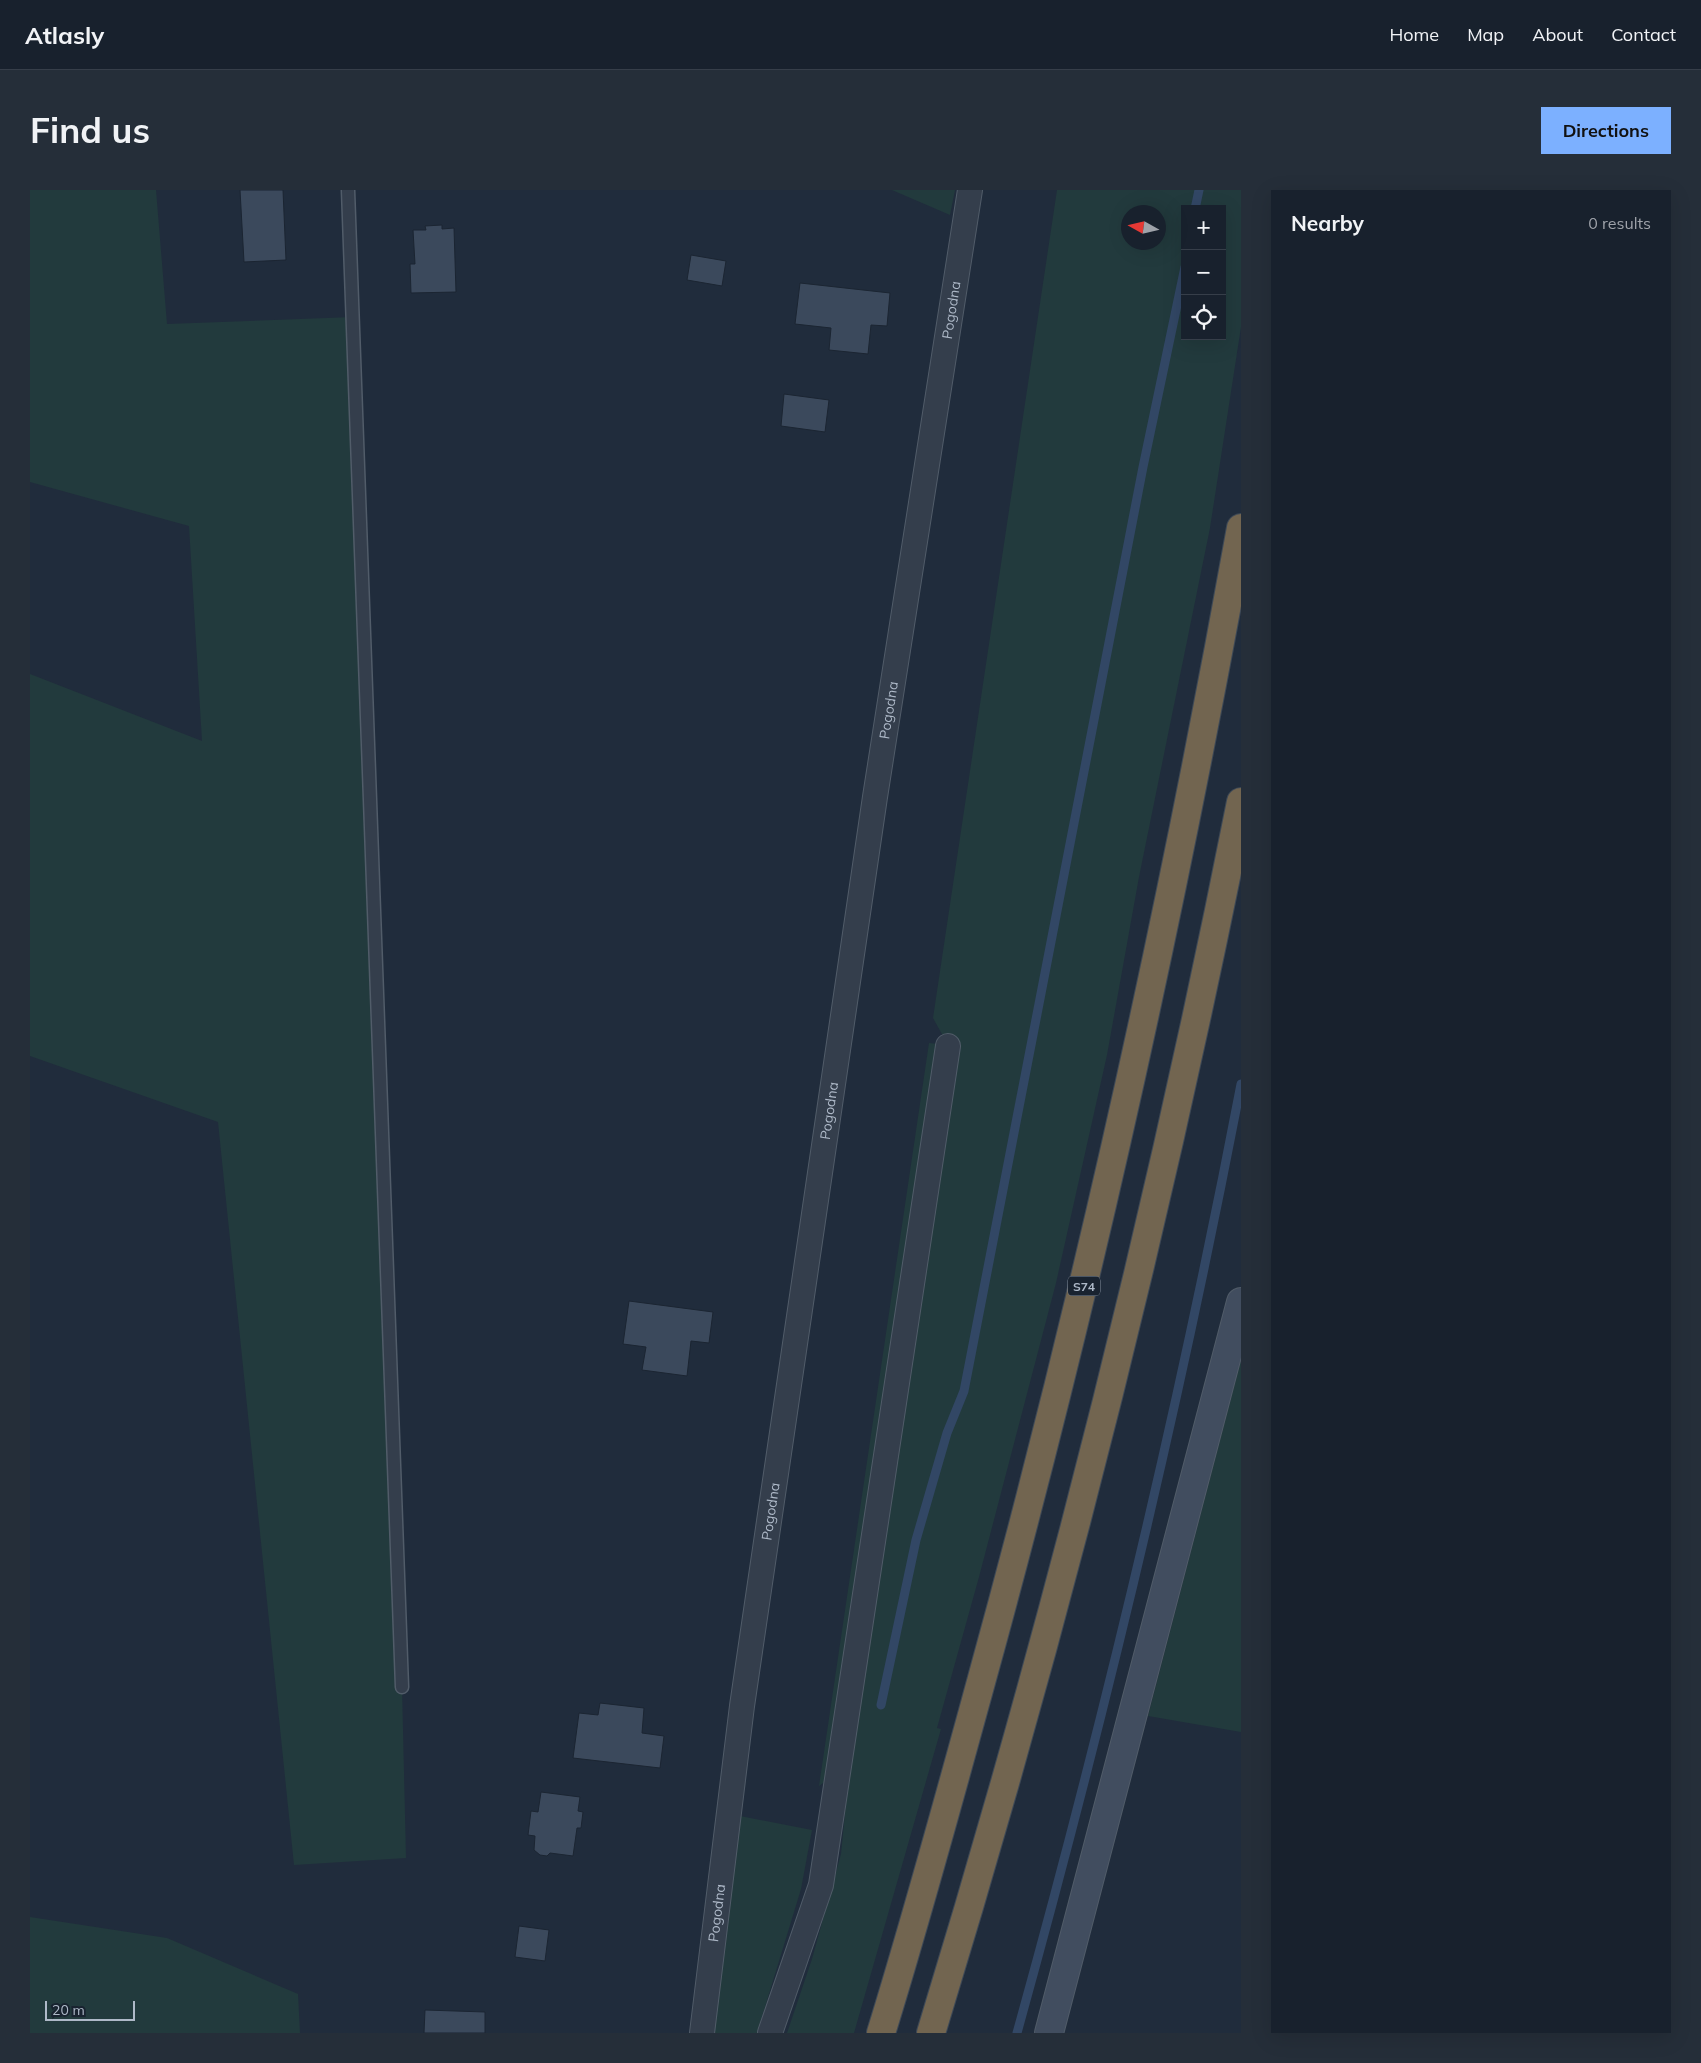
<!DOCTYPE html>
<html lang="en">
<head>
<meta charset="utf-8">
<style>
	:root { --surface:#18212d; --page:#252e39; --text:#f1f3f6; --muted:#9fa3aa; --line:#363e49; --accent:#7cb0ff }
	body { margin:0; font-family:Mulish,sans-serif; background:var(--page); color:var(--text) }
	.controls { position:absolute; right:15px; top:15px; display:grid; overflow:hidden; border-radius:0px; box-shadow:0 5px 20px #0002 }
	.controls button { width:45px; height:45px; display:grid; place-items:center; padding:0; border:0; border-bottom:1px solid var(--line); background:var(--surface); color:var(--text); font:25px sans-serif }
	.compass { position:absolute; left:1091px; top:15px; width:45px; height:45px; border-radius:50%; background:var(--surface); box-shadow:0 5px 20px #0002; rotate:278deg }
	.scale { position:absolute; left:15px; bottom:12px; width:90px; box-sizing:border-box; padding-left:5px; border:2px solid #aeb9c8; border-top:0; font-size:14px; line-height:18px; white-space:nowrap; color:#aeb9c8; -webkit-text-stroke:4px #192330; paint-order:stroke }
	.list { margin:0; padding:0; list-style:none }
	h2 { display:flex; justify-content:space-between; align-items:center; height:65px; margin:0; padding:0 20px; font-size:21px }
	h2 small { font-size:16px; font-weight:400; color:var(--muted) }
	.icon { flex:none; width:28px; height:28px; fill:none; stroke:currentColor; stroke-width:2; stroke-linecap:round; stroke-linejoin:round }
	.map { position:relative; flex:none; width:1211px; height:1843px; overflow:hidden; border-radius:0px }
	header { display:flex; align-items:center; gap:30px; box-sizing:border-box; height:70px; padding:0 25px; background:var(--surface); border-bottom:1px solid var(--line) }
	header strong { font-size:24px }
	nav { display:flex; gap:28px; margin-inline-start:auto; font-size:18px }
	.intro { display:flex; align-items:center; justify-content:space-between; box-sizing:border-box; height:120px; padding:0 30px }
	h1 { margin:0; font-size:35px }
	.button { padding:12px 22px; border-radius:0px; background:var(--accent); color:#111; font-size:18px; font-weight:700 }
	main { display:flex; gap:30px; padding:0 30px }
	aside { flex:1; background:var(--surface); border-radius:0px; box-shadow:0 5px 20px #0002 }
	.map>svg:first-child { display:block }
</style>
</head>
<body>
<header>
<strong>Atlasly</strong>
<nav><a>Home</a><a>Map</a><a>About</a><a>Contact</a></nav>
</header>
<div class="intro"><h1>Find us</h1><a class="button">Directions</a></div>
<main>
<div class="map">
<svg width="1211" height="1843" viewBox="0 0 1211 1843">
	<rect width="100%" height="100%" fill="#202c3c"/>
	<g fill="#223a3d" fill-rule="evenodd">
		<path d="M0,0H126L137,134L323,127L372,1497L376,1668L264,1675L188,932L0,866V484L172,551L159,336L0,292Z"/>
		<path d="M862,0H925L920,25Z"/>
		<path d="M1027,0H1211V137L1180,338L1109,687L1077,865L1026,1093L949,1387L907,1538L911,1539L824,1843H757L782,1769L811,1664L820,1573L789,1596L899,853L918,855L903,828ZM1155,19H1192V146H1155ZM1098,22H1128V52H1098Z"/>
		<path d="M1211,1170V1542L1118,1526Z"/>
		<path d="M710,1626L782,1640L771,1699L727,1843H684Z"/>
		<path d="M0,1727L137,1748L268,1804L270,1843H0Z"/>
	</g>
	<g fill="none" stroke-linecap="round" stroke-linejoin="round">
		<g stroke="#324765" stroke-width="9">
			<path d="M1165,19L1169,0"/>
			<path d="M851,1515L886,1350L917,1243L934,1201L1113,277L1155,77"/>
			<path d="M987,1843C1074,1530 1150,1213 1211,894"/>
		</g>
	</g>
	<g fill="#3b495c" stroke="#1b2532">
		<path d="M210,0H253L256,70L214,72Z"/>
		<path d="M412,35V39L424,38L426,102L381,103L380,74H385L383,40H396L395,36Z"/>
		<path d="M661,65L696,71L692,96L657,90Z"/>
		<path d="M770,93L860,103L857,136L841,135L838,164L799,160L801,138L765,134Z"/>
		<path d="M754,204L799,210L795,242L751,236Z"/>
		<path d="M599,1111L683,1122L679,1153L661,1151L657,1186L612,1180L616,1157L593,1154Z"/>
		<path d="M570,1513L614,1518L612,1543L634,1546L630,1578L543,1568L549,1523L568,1525Z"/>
		<path d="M511,1602L550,1607L548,1621L553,1622L551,1638H547L543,1666L520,1663L517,1666L510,1665L504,1660L505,1646L498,1645L501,1621L508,1622Z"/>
		<path d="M489,1736L519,1740L515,1771L485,1767Z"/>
		<path d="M395,1820L455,1822V1843H394Z"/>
	</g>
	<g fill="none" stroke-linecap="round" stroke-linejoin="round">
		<g stroke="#515c69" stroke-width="15">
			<path id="lane" d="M318,0L372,1497"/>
		</g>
		<g stroke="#515c69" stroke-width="26">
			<g id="street">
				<path id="s1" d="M672,1843L712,1516L845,607L940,0"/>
				<path d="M740,1843L791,1695L918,856"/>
			</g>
		</g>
		<g stroke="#515c69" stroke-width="30">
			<path id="secondary" d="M1019,1843L1211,1112"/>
		</g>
		<g stroke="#3e4956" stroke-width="30">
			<g id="highway">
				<path d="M851,1843C887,1727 919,1609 951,1492C1056,1111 1141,727 1211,338"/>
				<path d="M901,1843C1025,1439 1129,1027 1211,612"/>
			</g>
		</g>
		<use href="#lane" stroke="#343e4c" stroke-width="12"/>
		<use href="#street" stroke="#343e4c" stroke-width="24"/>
		<use href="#secondary" stroke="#414d5f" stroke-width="28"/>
		<use href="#highway" stroke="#726550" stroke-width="28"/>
	</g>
	<g text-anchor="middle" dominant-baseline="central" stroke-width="4.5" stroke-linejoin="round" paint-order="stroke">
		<rect fill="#192330" stroke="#818c9a" stroke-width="1" x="1038" y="1086.5" width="32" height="19" rx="4"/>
		<g font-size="12" font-weight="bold" fill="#aeb9c8">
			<text x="1054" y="1096">S74</text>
		</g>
		<g font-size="14" fill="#aeb9c8" stroke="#192330">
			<text stroke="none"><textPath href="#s1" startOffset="1741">Pogodna</textPath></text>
			<text stroke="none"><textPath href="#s1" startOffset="1336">Pogodna</textPath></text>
			<text stroke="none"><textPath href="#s1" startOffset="931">Pogodna</textPath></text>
			<text stroke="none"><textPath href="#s1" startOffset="526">Pogodna</textPath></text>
			<text stroke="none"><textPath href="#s1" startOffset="121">Pogodna</textPath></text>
		</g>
	</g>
</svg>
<div class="controls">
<button>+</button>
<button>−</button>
<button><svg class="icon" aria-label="locate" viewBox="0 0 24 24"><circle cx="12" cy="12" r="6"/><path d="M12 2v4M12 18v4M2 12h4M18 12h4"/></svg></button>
</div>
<svg class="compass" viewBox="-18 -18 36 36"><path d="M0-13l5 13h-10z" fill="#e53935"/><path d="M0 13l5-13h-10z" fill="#9fa3aa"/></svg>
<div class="scale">20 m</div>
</div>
<aside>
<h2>Nearby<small>0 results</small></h2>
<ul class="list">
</ul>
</aside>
</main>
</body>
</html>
